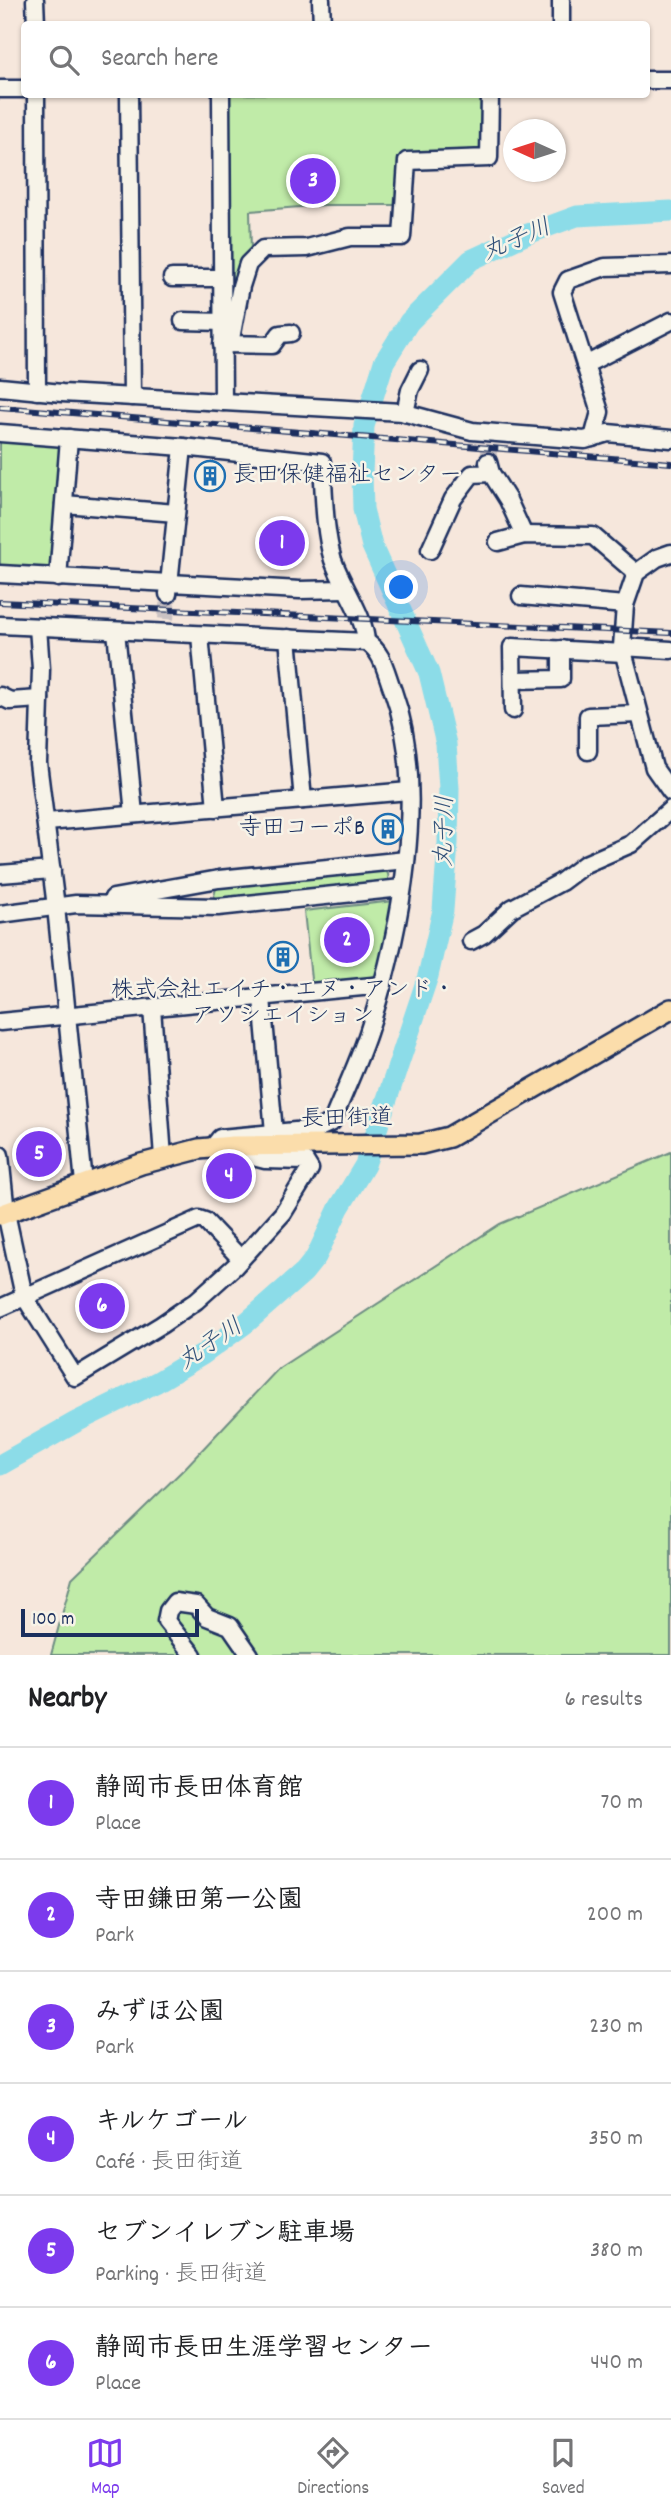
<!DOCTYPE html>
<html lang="en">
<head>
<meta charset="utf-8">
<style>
	:root { --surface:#fff; --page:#f6f6f6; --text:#202124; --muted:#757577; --line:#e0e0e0; --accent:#7c3aed }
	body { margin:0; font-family:Dekko,"Klee One",sans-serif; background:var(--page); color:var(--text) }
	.compass { position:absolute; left:503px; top:119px; width:63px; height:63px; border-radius:50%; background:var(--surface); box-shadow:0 2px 5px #0004; rotate:273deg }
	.scale { position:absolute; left:21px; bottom:18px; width:178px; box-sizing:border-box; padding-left:7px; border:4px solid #1b2f5e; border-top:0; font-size:19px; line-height:24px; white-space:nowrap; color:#1b2f5e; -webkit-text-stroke:5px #f7f3e8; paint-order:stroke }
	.you { position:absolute; left:402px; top:588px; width:24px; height:24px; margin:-18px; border:5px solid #fff; border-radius:50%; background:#1a73e8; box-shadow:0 0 0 10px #1a73e833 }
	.badge { display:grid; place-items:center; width:46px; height:46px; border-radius:50%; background:var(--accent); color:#fff; font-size:23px; font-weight:700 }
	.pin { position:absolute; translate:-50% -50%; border:4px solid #fff; box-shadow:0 2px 7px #0006 }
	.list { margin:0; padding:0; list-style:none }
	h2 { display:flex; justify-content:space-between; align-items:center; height:91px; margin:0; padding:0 28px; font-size:30px }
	h2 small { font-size:23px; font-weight:400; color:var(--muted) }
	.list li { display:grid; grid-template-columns:46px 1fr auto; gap:21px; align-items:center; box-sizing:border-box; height:112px; padding:0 28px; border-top:2px solid var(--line) }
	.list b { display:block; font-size:26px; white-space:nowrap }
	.list p { margin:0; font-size:23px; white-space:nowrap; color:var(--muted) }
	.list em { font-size:23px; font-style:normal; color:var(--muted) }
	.icon { flex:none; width:38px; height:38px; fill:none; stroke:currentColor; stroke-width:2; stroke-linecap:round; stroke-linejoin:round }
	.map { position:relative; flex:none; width:671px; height:1655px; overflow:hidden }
	.search { position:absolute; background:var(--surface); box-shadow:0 2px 5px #0004; left:21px; right:21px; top:21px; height:77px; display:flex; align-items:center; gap:18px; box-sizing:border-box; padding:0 24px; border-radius:7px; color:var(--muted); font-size:26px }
	.sheet { height:763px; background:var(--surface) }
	nav { display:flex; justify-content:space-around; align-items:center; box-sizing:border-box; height:98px; border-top:2px solid var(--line); background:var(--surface); font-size:19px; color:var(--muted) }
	nav a { display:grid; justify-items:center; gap:4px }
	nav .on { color:var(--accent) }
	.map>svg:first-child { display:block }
</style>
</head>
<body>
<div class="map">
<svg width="671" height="1655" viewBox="0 0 671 1655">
	<rect width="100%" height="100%" fill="#f6e7dc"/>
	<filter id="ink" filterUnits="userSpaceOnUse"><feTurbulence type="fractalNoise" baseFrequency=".0143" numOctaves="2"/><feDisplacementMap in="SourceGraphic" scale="14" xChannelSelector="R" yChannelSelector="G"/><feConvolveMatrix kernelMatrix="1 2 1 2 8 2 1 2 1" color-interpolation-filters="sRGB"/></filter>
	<g filter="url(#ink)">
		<g fill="#c0eba8" stroke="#6e8d83" stroke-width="2">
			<path d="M224,94L484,95L483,155L403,156L397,205H325L250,211L251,252L228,308Z"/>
			<path d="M0,439L60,442L52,570L0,567Z"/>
			<path d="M382,868C388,872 390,875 387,882L217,900L214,896L217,885Z"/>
			<path d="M394,901L378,983L312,989L304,911Z"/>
			<path d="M671,1152V1655H51L72,1578L185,1468L279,1368L500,1224Z"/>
		</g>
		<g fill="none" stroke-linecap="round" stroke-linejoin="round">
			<path stroke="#8cdce8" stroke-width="21" d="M0,1465L76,1422L157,1382L202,1355L246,1323L304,1272L316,1257L339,1208L365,1165L428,976L443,910L448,843L449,788L446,744L429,673L372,546L363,509L362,474L364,426L384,362L409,322L471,260L525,235L577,216L671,211"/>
			<g stroke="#cac2c3" stroke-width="16" stroke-dasharray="16 8" stroke-linecap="butt">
				<path d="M488,462L490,442"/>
				<path d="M166,619L168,594"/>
			</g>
			<g stroke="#1b2f5e" stroke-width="21">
				<g id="minor">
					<path d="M35,0L36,24"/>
					<path d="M321,0L322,24"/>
					<path d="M561,0V24"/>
					<path d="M646,80H671"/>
					<path d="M0,89H24"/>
					<path d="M36,94L37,391"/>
					<path d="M129,94L132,397"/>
					<path d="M221,94L223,402"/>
					<path d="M172,278H222"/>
					<path d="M183,321L223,322"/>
					<path d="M222,344L272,345L280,334L291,333"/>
					<path d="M230,344L241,286L248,264L263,249L307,248L350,237H402L407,161L489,158L490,94"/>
					<path d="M585,365L671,321"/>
					<path d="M0,387L62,393L402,412L472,431L585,440L608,433L671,439"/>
					<path d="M405,413L410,390L420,370"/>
					<path d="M0,433L183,447L322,462C324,493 324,530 333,560C342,586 365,616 366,642"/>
					<path d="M593,438L600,412L562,292L568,280L605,267L671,265"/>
					<path d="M491,473L508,500L524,535"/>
					<path d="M64,504L176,513"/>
					<path d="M498,542L524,535L593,536L636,573"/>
					<path d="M430,550L453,499L472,474L491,473L488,462"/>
					<path d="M671,553L657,558L636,573L625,605L622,647L654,768L671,792"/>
					<path d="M0,574L300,590L344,589"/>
					<path d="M58,578L69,438"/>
					<path d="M168,594L183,447"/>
					<path d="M521,596L625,605"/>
					<path d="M0,625L366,642C383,651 386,674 393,691C429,790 400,936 368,1033C358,1063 344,1092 332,1122L317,1129L220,1138L213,1147L265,1160L305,1161L310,1169L283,1213L235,1266L196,1301L161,1325L75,1377L24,1296L6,1213L0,1155"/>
					<path d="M38,627L41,669L38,763L56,907L84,1183"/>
					<path d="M116,631L134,814"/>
					<path d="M200,635L216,808"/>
					<path d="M288,638L303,800"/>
					<path d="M622,647L671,650"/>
					<path d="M513,680L561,679V649"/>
					<path d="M0,696L10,701L40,699"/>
					<path d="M513,710L512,647L624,653"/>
					<path d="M588,751V716L639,714"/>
					<path d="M47,822L409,791"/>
					<path d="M0,874L52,870"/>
					<path d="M113,898L219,879L406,860"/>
					<path d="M0,914L76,904L218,907L402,888"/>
					<path d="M471,941L484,934L512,908L561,882L585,864L631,844L671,809"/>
					<path d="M262,998L274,1132"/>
					<path d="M152,1008L163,1157"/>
					<path d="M0,1022L383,985"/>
					<path d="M0,1308L199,1219L205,1221L241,1259"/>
					<path d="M193,1655L166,1621L168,1611L175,1602L196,1605L207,1617L230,1626L250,1655"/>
				</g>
			</g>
			<g stroke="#1b2f5e" stroke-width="24">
				<path id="major" d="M0,1215L141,1164L199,1149L233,1146L421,1144L449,1137L671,1009"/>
			</g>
			<use href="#minor" stroke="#f7f3e8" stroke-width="16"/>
			<use href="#major" stroke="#fbddab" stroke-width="19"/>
			<g stroke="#1b2f5e" stroke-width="6">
				<g id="rail">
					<path d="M0,407L671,463"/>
					<path d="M0,602L671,633"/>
				</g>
			</g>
			<use href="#rail" stroke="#f7f3e8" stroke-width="3.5" stroke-dasharray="10" stroke-linecap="butt"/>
		</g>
	</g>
	<defs>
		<g id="building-ring" transform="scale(1.575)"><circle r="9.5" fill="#f7f3e8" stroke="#1f6fb2" stroke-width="1.5"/><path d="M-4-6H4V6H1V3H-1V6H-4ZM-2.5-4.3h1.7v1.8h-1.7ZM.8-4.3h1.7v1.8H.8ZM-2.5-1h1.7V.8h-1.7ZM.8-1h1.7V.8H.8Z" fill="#1f6fb2"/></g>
	</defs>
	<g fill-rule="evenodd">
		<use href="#building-ring" x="210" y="476"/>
		<use href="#building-ring" x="388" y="829"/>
		<use href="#building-ring" x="283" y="957"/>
	</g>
	<g text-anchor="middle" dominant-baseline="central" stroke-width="5" stroke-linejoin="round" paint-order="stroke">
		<g font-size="23" fill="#1b2f5e" stroke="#f7f3e8" text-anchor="start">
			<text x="233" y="476">長田保健福祉センター</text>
			<text x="365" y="829" text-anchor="end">寺田コーポB</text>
			<text x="283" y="991" text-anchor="middle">株式会社エイチ・エヌ・アンド・<tspan x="283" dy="26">アソシエイション</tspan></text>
		</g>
		<g font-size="23" fill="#1b2f5e" stroke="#f7f3e8">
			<text transform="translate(347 1120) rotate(-1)">長田街道</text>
		</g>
		<g font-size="24" font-style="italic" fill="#32527a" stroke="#f7f3e8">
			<text transform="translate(517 241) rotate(-23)">丸子川</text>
			<text transform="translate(446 831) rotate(-89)">丸子川</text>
			<text transform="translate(211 1345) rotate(-34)">丸子川</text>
		</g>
	</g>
</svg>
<svg class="compass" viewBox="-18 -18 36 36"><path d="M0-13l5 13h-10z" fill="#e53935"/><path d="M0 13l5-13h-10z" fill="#757577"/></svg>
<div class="scale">100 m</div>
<div class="you"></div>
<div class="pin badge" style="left:282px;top:543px">1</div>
<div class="pin badge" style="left:347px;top:940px">2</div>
<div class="pin badge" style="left:313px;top:181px">3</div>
<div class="pin badge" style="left:229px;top:1176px">4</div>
<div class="pin badge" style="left:39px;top:1154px">5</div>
<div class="pin badge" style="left:102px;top:1306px">6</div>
<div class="search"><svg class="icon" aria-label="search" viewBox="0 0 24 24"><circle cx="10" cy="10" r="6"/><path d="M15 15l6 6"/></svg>Search here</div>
</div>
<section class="sheet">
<h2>Nearby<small>6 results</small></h2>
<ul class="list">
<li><span class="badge">1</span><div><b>静岡市長田体育館</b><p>Place</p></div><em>70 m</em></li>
<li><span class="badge">2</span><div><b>寺田鎌田第一公園</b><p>Park</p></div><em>200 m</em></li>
<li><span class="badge">3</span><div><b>みずほ公園</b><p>Park</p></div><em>230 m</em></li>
<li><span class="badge">4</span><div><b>キルケゴール</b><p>Café · 長田街道</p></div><em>350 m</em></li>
<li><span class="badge">5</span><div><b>セブンイレブン駐車場</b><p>Parking · 長田街道</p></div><em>380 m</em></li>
<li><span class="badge">6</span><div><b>静岡市長田生涯学習センター</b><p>Place</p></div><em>440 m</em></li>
</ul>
</section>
<nav>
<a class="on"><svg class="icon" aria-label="map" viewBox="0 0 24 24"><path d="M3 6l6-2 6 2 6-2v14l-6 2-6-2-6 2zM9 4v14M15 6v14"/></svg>Map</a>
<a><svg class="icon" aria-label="directions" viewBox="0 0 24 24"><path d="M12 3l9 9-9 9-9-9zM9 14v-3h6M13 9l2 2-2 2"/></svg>Directions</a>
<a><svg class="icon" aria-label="saved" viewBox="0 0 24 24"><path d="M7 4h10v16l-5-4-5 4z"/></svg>Saved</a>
</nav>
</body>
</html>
